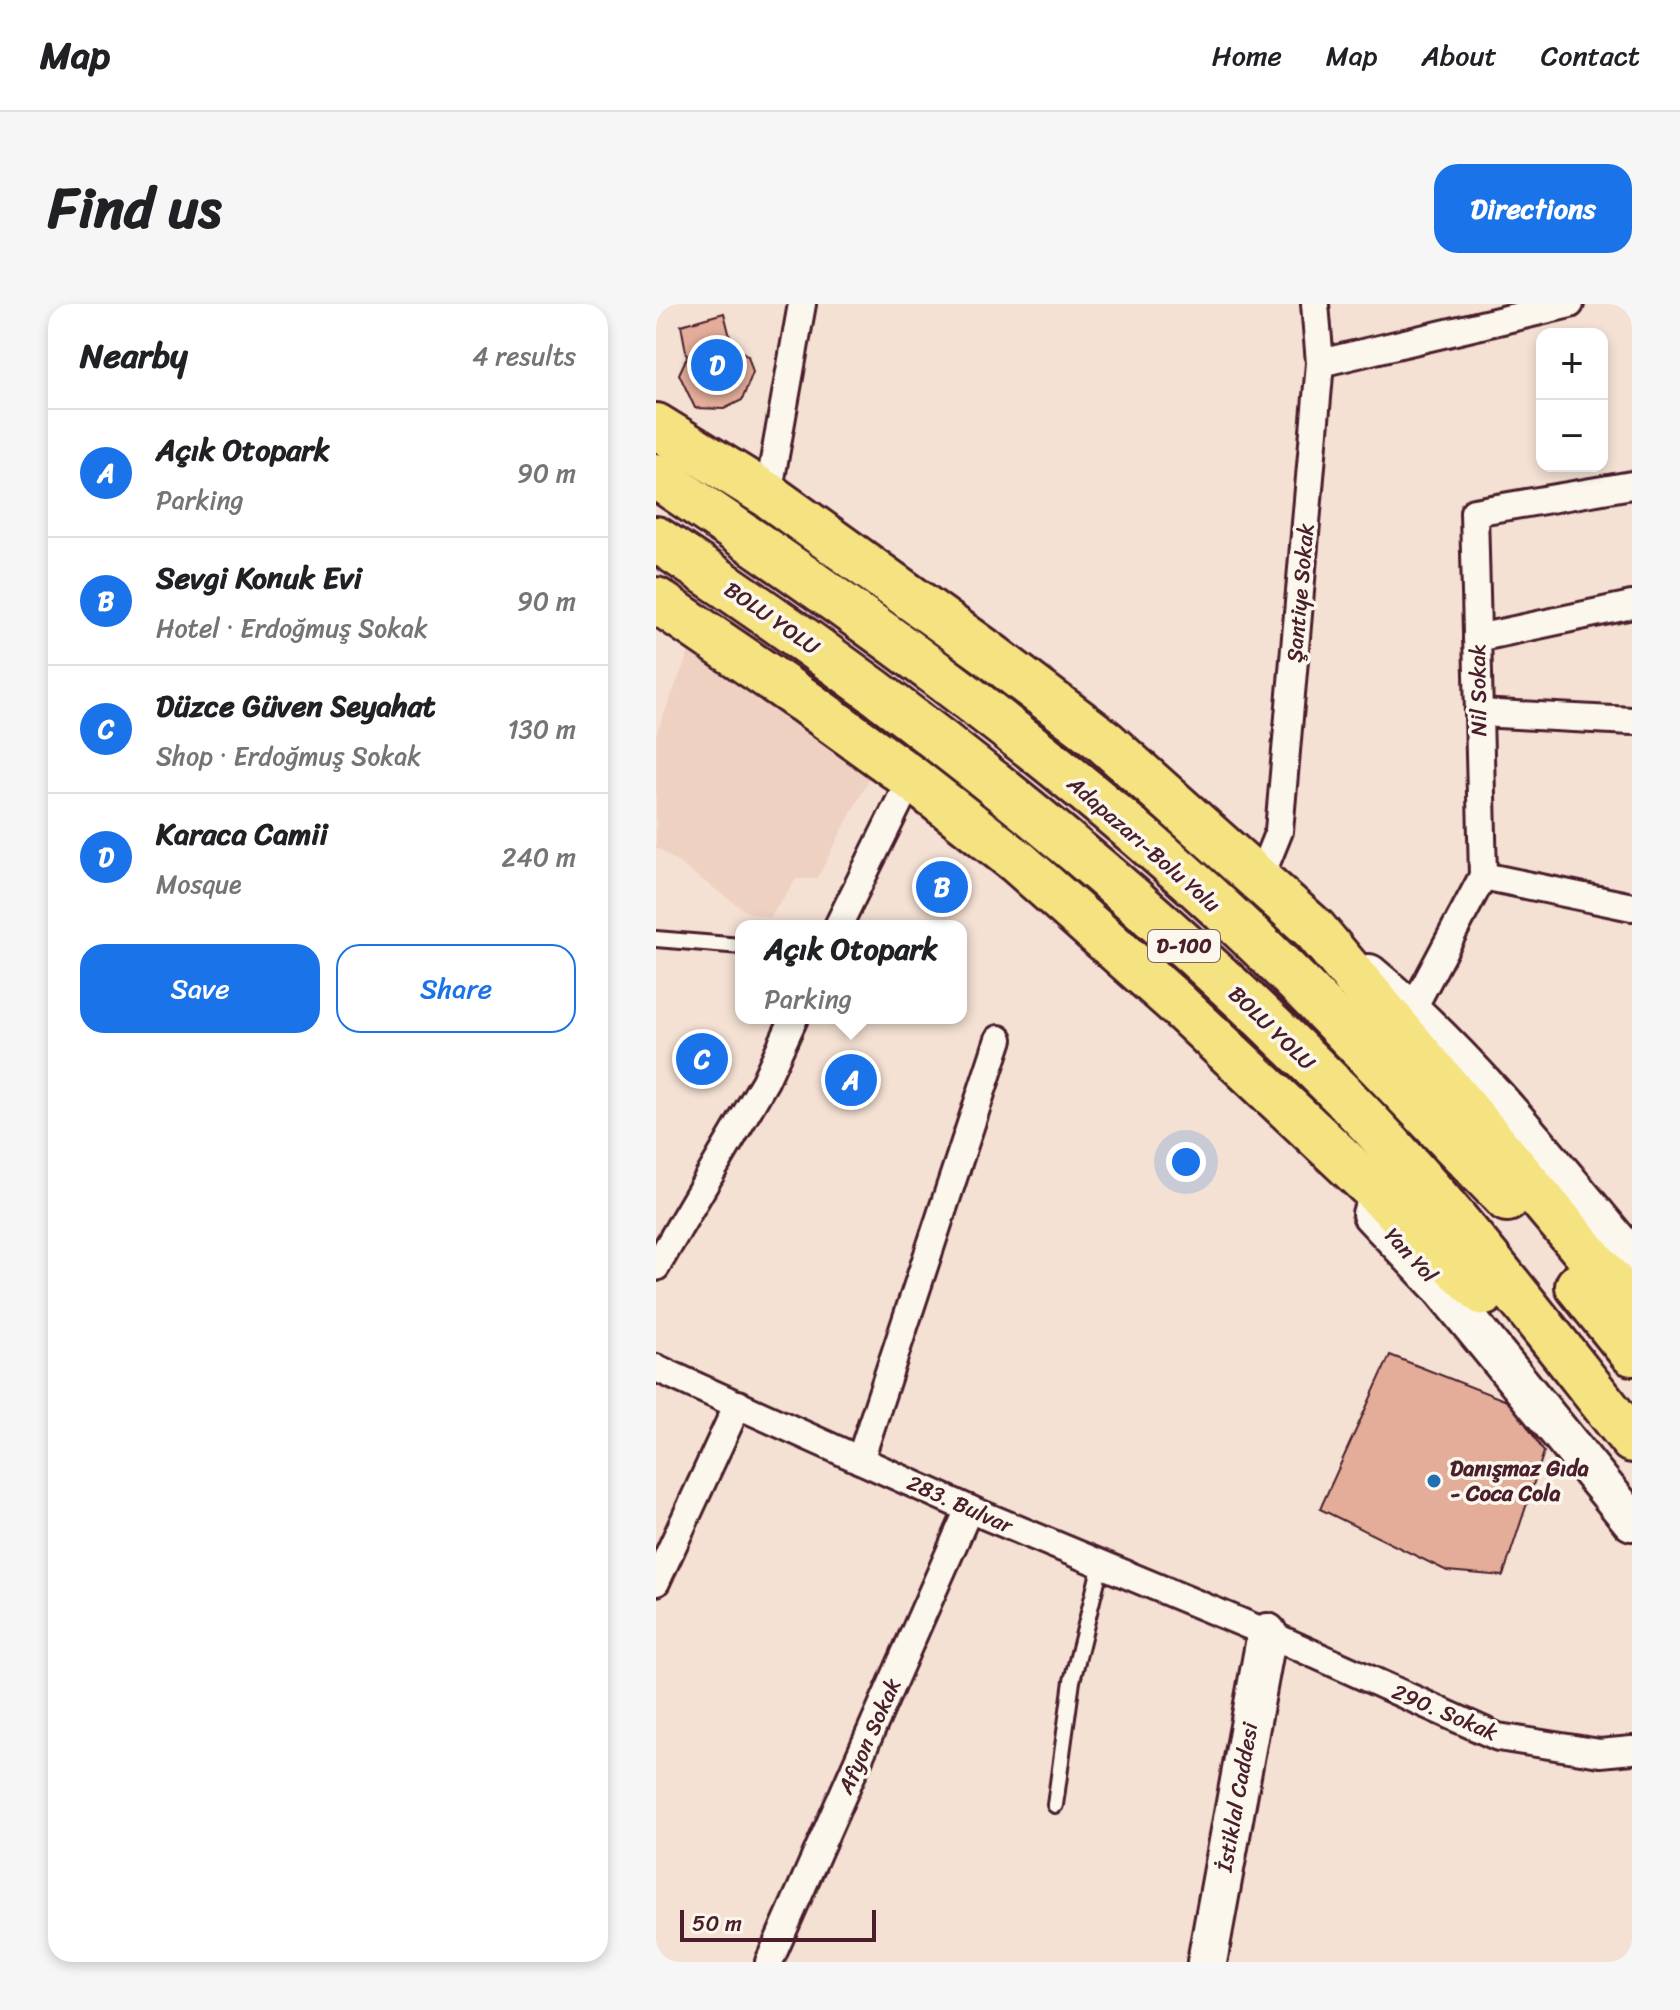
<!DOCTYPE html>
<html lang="en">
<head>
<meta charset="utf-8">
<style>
	:root { --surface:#fff; --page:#f6f6f6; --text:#202124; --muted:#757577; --line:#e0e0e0; --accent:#1a73e8 }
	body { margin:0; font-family:Sriracha,sans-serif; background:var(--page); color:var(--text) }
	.controls { position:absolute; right:24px; top:24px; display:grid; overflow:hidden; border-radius:16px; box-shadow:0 4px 12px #0003 }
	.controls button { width:72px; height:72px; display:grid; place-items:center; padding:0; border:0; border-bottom:2px solid var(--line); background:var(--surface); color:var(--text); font:40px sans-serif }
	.scale { position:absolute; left:24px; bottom:20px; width:196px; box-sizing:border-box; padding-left:8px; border:4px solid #4a1f2b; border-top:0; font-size:22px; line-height:28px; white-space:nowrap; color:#4a1f2b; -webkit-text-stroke:6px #fbf7ec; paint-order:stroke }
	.you { position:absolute; left:530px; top:858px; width:28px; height:28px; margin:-20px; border:6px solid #fff; border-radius:50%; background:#1a73e8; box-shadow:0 0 0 12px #1a73e833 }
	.badge { display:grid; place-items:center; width:52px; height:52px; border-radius:50%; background:var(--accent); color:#fff; font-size:26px; font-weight:700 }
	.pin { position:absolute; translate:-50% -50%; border:4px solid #fff; box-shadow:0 2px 8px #0006 }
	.popup { position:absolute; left:79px; top:616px; width:232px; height:104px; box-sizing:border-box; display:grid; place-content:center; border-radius:16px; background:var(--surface); filter:drop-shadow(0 2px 6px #0005); font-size:26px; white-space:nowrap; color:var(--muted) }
	.popup b { font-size:30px; color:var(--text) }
	.popup::after { content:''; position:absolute; left:50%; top:100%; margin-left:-16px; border:16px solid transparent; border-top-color:var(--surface) }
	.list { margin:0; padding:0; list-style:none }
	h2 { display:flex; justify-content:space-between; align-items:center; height:104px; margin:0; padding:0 32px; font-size:34px }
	h2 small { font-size:26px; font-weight:400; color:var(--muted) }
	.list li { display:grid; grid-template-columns:52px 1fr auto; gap:24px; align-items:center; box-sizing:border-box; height:128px; padding:0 32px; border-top:2px solid var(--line) }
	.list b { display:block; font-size:30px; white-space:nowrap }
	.list p { margin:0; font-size:26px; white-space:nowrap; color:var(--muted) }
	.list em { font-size:26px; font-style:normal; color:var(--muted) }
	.actions { display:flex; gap:16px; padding:24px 32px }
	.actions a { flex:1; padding:18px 0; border:2px solid var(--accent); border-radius:24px; text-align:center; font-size:28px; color:var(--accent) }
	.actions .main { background:var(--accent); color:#fff }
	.map { position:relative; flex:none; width:976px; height:1658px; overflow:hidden; border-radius:24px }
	header { display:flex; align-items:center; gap:48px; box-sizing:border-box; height:112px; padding:0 40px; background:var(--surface); border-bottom:2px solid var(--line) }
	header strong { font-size:38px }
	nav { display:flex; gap:44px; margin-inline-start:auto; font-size:28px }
	.intro { display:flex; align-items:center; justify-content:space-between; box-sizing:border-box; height:192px; padding:0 48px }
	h1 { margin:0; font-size:56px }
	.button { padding:20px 36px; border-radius:24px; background:var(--accent); color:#fff; font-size:28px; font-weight:700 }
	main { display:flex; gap:48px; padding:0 48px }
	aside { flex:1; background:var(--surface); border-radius:24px; box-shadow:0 4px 12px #0003 }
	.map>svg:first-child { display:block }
</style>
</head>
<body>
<header>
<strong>Map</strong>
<nav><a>Home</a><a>Map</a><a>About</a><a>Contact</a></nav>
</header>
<div class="intro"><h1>Find us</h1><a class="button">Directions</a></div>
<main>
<aside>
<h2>Nearby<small>4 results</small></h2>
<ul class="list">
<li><span class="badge">A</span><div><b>Açık Otopark</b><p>Parking</p></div><em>90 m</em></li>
<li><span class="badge">B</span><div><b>Sevgi Konuk Evi</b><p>Hotel · Erdoğmuş Sokak</p></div><em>90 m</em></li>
<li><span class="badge">C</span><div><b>Düzce Güven Seyahat</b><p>Shop · Erdoğmuş Sokak</p></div><em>130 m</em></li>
<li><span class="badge">D</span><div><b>Karaca Camii</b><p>Mosque</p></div><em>240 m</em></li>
</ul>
<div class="actions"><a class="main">Save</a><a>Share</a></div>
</aside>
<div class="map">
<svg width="976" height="1658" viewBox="0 0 976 1658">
	<rect width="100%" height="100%" fill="#f4e1d3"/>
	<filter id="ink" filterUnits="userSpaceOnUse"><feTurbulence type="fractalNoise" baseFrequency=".0125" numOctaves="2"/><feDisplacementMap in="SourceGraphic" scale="16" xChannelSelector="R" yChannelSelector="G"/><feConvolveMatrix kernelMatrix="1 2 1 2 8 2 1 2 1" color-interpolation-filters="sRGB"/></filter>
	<g filter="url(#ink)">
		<path fill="#efd1c2" d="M36,340L217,467L161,575H140L114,614L91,608L0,543V430Z"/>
		<g fill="#e3ad99" stroke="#4a1f2b" stroke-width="2">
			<path d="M68,9L76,41L92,52L97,68L86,96L68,105L39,104L23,70L31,53L25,21Z"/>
			<path d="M734,1051L856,1099L888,1148L847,1272L791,1267L664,1205Z"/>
		</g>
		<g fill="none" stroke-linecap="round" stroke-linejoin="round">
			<g stroke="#4a1f2b" stroke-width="20">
				<g id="lane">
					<path d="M0,635L85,642"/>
					<path d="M399,1501L416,1377L445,1260"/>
				</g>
			</g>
			<g stroke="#4a1f2b" stroke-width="32">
				<g id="street">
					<path d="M664,59L914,0"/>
					<path d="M112,191L146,0"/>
					<path d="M821,334L976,301"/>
					<path d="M823,409L976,417"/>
					<path d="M827,572L976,603"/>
					<path d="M604,574L623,527L664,59L659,0"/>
					<path d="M182,622L255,474"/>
					<path d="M756,706L827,572L818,208L976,181"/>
					<path d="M0,963L109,777L138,714"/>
					<path d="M0,1064L313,1205L611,1329L842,1433L944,1449L976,1446"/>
					<path d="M204,1156L343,735"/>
					<path d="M0,1278L82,1100"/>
					<path d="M113,1658L313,1205"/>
				</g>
			</g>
			<g stroke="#4a1f2b" stroke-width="44">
				<g id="secondary">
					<path d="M713,670C812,752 894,856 976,955"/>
					<path d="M716,910L785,983L976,1217"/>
					<path d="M551,1658L611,1329"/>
				</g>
			</g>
			<g stroke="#4a1f2b" stroke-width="50">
				<g id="highway">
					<path d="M0,122L112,191L333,350L449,438L659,626L976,1003"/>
					<path d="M0,172C207,311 412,459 593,631C682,716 765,807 851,895"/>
					<path d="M0,235C246,396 479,583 687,792C792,898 883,1019 976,1136"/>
					<path d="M0,296L147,396L255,474L362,558L518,697L828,989"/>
					<path d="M922,982L976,1049"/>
				</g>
			</g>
			<use href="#lane" stroke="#fbf7ec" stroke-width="14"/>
			<use href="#street" stroke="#fbf7ec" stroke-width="26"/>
			<use href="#secondary" stroke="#fbf7ec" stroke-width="38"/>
			<use href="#highway" stroke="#f5e382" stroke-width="44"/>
		</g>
	</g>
	<circle fill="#1f6fb2" stroke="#fbf7ec" stroke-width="3" cx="778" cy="1177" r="8"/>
	<g text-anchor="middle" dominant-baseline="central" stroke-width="7" stroke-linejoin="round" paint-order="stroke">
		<rect fill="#fbf7ec" stroke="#7f6065" stroke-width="2" x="492" y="626" width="72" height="32" rx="6"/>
		<g font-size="20" font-weight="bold" fill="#4a1f2b">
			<text x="528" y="642">D-100</text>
		</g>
		<g font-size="22" fill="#4a1f2b" stroke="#fbf7ec">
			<text transform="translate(644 289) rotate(-85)">Şantiye Sokak</text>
			<text transform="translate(116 314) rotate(35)">BOLU YOLU</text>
			<text transform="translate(822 386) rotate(-91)">Nil Sokak</text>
			<text transform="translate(488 540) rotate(41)">Adapazarı-Bolu Yolu</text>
			<text transform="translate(616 724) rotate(44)">BOLU YOLU</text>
			<text transform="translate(755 951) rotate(47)">Yan Yol</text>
			<text transform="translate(304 1200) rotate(24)">283. Bulvar</text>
			<text transform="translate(789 1408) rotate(23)">290. Sokak</text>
			<text transform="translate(213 1432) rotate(-66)">Afyon Sokak</text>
			<text transform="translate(581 1493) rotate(-80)">İstiklal Caddesi</text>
		</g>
		<g font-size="22" font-weight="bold" fill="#4a1f2b" stroke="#fbf7ec" text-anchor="start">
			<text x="794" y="1164">Danışmaz Gıda<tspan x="794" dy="25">- Coca Cola</tspan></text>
		</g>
	</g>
</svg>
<div class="controls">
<button>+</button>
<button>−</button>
</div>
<div class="scale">50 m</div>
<div class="you"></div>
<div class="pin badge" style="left:195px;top:776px">A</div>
<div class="popup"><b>Açık Otopark</b>Parking</div>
<div class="pin badge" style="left:286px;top:583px">B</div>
<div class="pin badge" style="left:46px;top:755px">C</div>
<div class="pin badge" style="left:61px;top:61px">D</div>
</div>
</main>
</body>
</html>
